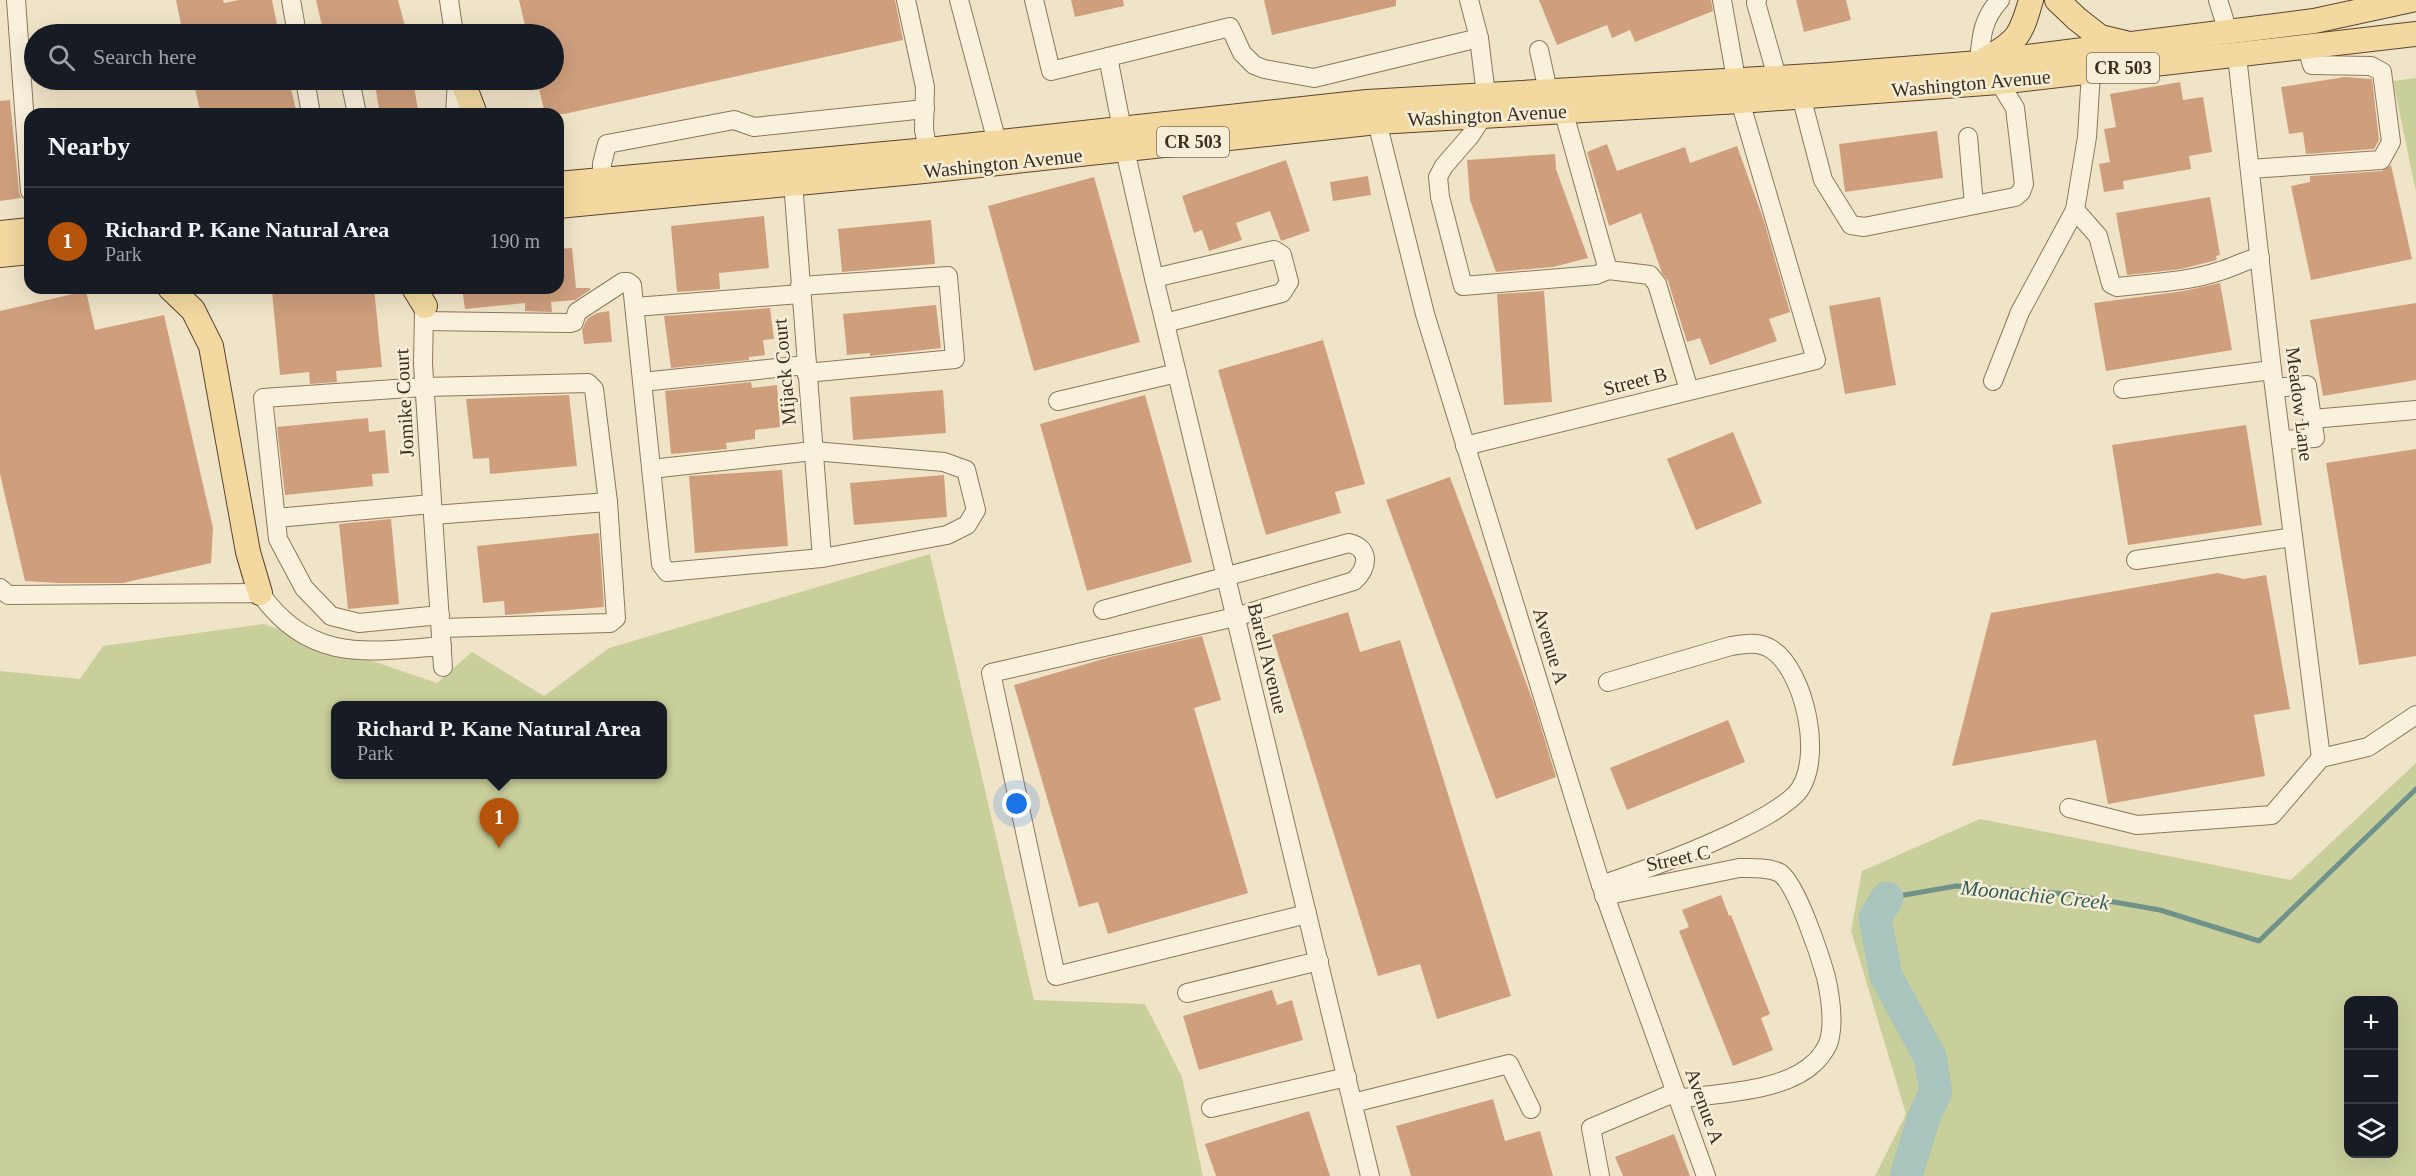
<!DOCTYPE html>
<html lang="en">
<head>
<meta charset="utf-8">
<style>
	:root { --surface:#171b24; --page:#20242c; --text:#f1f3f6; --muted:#9ea1a6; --line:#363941; --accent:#b45309 }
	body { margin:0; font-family:Georgia,serif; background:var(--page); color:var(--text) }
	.controls { position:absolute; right:18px; bottom:18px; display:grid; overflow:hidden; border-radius:12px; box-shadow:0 6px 24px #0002 }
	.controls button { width:54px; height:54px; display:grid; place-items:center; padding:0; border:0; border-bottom:2px solid var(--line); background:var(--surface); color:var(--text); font:30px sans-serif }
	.you { position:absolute; left:1017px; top:804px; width:21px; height:21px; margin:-15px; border:4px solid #fff; border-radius:50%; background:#1a73e8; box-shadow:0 0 0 9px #1a73e833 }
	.badge { display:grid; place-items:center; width:39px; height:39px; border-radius:50%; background:var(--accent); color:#fff; font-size:20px; font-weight:700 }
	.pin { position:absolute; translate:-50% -50px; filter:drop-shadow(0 2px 3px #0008) }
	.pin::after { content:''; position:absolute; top:32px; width:21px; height:18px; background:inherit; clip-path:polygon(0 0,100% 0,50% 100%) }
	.popup { position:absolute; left:331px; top:701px; width:336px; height:78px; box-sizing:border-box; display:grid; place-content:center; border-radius:12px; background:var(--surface); filter:drop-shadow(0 2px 4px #0005); font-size:20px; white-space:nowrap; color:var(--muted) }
	.popup b { font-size:22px; color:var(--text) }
	.popup::after { content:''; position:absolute; left:50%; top:100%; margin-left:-12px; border:12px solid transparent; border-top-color:var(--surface) }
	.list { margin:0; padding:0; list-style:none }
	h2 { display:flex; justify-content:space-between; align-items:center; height:78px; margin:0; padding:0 24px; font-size:26px }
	h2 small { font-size:20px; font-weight:400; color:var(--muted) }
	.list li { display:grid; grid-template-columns:39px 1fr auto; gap:18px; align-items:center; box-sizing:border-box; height:108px; padding:0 24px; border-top:2px solid var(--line) }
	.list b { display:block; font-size:22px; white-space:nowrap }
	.list p { margin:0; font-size:20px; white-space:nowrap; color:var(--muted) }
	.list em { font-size:20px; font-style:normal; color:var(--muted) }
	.icon { flex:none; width:33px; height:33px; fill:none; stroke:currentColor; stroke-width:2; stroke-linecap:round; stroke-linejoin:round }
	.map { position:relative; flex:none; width:2416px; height:1176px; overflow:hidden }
	.search { position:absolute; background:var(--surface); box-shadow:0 6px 24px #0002; left:24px; top:24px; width:540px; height:66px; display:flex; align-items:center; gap:15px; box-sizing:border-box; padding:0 21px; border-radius:33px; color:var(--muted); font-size:22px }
	.panel { position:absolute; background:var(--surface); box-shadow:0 6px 24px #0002; left:24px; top:108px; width:540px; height:186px; border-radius:18px }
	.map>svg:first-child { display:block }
</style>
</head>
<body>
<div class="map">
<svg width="2416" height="1176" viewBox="0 0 2416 1176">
	<rect width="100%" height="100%" fill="#f0e4c8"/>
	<g fill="#c9cf9b" fill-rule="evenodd">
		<path d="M2416,78V192L2393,81Z"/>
		<path d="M930,554L1034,1000L1145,1004L1182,1077L1203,1176H0V671L80,679L103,646L264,624L437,683L472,652L544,696L609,648ZM336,706H662V774H336Z"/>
		<path d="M2416,763V1176H1875L1906,1114L1851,931L1862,871L1980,819L2291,880ZM2394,1000V1154H2348V1000Z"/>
	</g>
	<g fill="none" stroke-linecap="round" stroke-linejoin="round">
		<path stroke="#6f938a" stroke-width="5" d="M1887,898L1956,886L2068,894L2160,910L2259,941L2416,789"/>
		<path stroke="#a9c4bc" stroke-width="33" d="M1887,898L1875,918L1886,976L1930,1057L1936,1091L1924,1117L1906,1176"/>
	</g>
	<g fill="#cf9f7d">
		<path d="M176,0H223L224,3L239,0H272L279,34H183Z"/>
		<path d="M316,0H398L407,34H324Z"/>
		<path d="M519,0H895L903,40L564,114H545L537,80H554V34H527Z"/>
		<path d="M1071,0H1123L1124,6L1075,17Z"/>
		<path d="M1264,0H1396V6L1272,35Z"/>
		<path d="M1539,0H1711L1713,11L1635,42L1630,30L1612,38L1607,25L1557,45Z"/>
		<path d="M1796,0H1846L1851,20L1804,32Z"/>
		<path d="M2345,77L2372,79L2379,140L2374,149L2306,154L2303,132L2289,134L2281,87Z"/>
		<path d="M193,80H289L297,114H201Z"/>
		<path d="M374,80H413L418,110L380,114Z"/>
		<path d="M2180,82L2183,100L2203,97L2212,152L2189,156L2191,169L2123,181L2124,189L2104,192L2099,164L2110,162L2104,129L2116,127L2110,94Z"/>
		<path d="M10,100L19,192L21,198L0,201V101Z"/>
		<path d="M1937,131L1943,178L1845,192L1839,144Z"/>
		<path d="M1607,144L1617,171L1685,147L1690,163L1737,146L1764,221L1790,312L1769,319L1777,341L1710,365L1700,338L1687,342L1668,281L1662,273L1641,213L1609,226L1587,152Z"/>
		<path d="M1555,154L1556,169L1588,258L1553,267L1496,272L1470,200L1467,160Z"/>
		<path d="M1286,160L1310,231L1281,241L1270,211L1236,223L1242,240L1209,251L1202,230L1194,233L1182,196Z"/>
		<path d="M2391,165L2412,259L2311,280L2291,186L2310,182V176L2382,171Z"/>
		<path d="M1368,176L1371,195L1333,201L1330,182Z"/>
		<path d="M1094,177L1140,342L1034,371L988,206Z"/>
		<path d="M2210,197L2220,255L2216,256L2217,260L2181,269L2127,275L2116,213Z"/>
		<path d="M764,216L769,268L719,273L720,289L677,292L671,226Z"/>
		<path d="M931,220L935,264L842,272L838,229Z"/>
		<path d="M572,248L576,288H590V290L575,300L551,302L552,312L525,311V303L465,309L462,288H558V249Z"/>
		<path d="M2220,283L2232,350L2106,371L2094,303L2184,291Z"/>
		<path d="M305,288H374L382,367L336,371L337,382L310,384L309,372L280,375L272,291Z"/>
		<path d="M86,291L95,330L164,315L213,528L211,563L123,583H59L25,581L0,474V311Z"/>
		<path d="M1544,291L1552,402L1504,405L1497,294Z"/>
		<path d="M1880,297L1896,385L1845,394L1829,306Z"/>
		<path d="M2416,303V380L2323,396L2310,320Z"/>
		<path d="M936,305L941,348L870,356V353L847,355L843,314Z"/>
		<path d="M770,308L774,339L763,340L765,355L749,357V360L671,368L664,316Z"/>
		<path d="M609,311L612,342L584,344L582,330L587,319L597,313Z"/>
		<path d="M1323,340L1365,484L1335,492L1341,513L1266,535L1218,370Z"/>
		<path d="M751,382L752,388L777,385L780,427L755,430V439L726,443L727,449L671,454L665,391Z"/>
		<path d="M943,390L946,433L853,440L850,397Z"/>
		<path d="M569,395L577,466L490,474L489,458L473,459L466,399Z"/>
		<path d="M1145,395L1192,562L1087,591L1040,424Z"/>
		<path d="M368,418L369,432L385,430L389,473L372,474L373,486L285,495L277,427Z"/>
		<path d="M2246,425L2262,525L2128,545L2112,445Z"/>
		<path d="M1733,432L1762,503L1696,530L1667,459Z"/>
		<path d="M2416,449V656L2359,665L2326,463Z"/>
		<path d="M782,470L788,546L695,553L689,476Z"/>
		<path d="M944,475L947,517L854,525L850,483Z"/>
		<path d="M1450,477L1534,704L1556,777L1496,799L1386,500Z"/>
		<path d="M391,519L399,604L348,609L339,524Z"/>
		<path d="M599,533L604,607L505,615L504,601L483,603L477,546Z"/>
		<path d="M2218,573L2244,579L2266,575L2290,709L2254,715L2265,776L2108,804L2096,740L1952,766L1991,613Z"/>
		<path d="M1348,612L1360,652L1400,640L1511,996L1437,1019L1420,964L1378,976L1272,635Z"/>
		<path d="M1202,636L1221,700L1194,708L1248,893L1108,934L1098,902L1079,907L1014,685L1110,657Z"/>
		<path d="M1728,720L1745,762L1627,810L1610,768Z"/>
		<path d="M1721,895L1729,916L1731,915L1770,1014L1761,1018L1773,1050L1733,1066L1679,931L1689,927L1682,910Z"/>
		<path d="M1272,990L1277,1005L1292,1000L1303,1040L1199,1070L1183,1016Z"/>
		<path d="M1493,1099L1505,1141L1540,1131L1553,1176H1411L1396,1126Z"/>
		<path d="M1309,1111L1330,1176H1216L1205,1144Z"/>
		<path d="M1674,1134L1690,1176H1623L1615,1157Z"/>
	</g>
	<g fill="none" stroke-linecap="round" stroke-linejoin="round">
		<g stroke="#8d765c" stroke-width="20">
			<g id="minor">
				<path d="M16,0L30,191"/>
				<path d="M291,0L297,34"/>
				<path d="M449,0L454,34"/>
				<path d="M906,0L925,87L924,130L928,150"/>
				<path d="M959,0L997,142"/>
				<path d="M1034,0L1051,71L1230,27L1242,53L1254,65L1264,69L1314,78L1479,38L1486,95"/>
				<path d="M1469,0L1479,38"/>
				<path d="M1722,0L1736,79"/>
				<path d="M1757,0L1756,3L1777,77"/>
				<path d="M2218,0L2228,32"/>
				<path d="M1539,50L1548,91"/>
				<path d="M2237,56L2272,370L2321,758"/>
				<path d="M1108,57L1122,129"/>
				<path d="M1979,63C1981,38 1982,19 2000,0"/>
				<path d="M2091,72L2087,137L2075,210L2098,236L2111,284L2117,287C2151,283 2188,282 2220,271C2234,267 2245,260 2260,257"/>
				<path d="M305,80L311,114"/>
				<path d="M350,80L357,114"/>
				<path d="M1801,96L1823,180L1851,225L1864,227L2015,197L2021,192L2024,184L2015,108L1999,82"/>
				<path d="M455,114L457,80"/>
				<path d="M1483,116L1470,136L1444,166L1438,177L1440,197L1463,286L1596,275L1608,270L1563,110"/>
				<path d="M1377,122L1425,314L1601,885L1706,1176"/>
				<path d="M1968,137L1974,205"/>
				<path d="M1125,150L1154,278L1370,1176"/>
				<path d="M2250,169L2381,160L2391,142L2382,72L2371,66L2312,65L2307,48"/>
				<path d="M602,180V164L607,144L734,120L754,127L925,109"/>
				<path d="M793,182L822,558"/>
				<path d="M1608,270L1650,275L1657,284L1689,390"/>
				<path d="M1154,278L1274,250L1282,255L1289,282L1282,293L1165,323"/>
				<path d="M800,286L948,276L955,359L806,373"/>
				<path d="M635,307L800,294"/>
				<path d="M424,311L423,364L443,667"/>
				<path d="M424,321L570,323L574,322L577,312L623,282H628L632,285C642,378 651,471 661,564L667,572L822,558L947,535L967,525L976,510L966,470L944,462L813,451L651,469"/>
				<path d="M1993,381L2020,312L2075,210"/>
				<path d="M642,382L806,365"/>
				<path d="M2275,388L2307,385L2315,438L2281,440"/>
				<path d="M2123,389L2272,370"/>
				<path d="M1058,401L1177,373"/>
				<path d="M2312,419L2416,410"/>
				<path d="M1465,446L1816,360L1740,101"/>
				<path d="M433,515L608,502"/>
				<path d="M276,518L432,504"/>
				<path d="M2136,560L2293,537"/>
				<path d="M0,588L8,595L260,593C309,663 367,652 442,646"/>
				<path d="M1103,610L1349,543C1371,548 1368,568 1354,581L1235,617L991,673L1056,976L1307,914"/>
				<path d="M440,615L359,623L331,616L304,588L278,539L263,398L424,387L588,383L594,389L608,502L616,618L610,623L441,628"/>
				<path d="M2069,808L2137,825L2272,815L2321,758L2368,747L2416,715"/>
				<path d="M1601,885C1648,869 1693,852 1737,831C1757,821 1779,810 1795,795C1826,764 1805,670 1771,649C1758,641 1744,644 1731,646L1608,682"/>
				<path d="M1604,896L1739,868C1751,868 1769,867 1780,873C1797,885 1820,956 1826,977C1830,995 1834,1023 1829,1041C1827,1048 1819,1059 1814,1063C1784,1092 1718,1093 1678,1099"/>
				<path d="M1187,993L1319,961"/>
				<path d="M1353,1103L1509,1064L1531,1109"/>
				<path d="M1211,1108L1347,1077"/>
				<path d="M1600,1176L1591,1128L1676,1092"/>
			</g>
		</g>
		<g stroke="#5b4430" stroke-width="26">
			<g id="major">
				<path d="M2057,0L2077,19L2100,37L2125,43"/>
				<path d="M1986,59C2018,41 2021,35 2031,0"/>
				<path d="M462,80L475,114"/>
				<path d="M558,184L928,150L1367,102L1828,75L1979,63L2314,21L2411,0"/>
				<path d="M558,206L924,171L1377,122L1740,101L1999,82L2416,34"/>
				<path d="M0,233L30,230"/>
				<path d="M0,255L30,252"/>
				<path d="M170,288L193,310L211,346L248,552L260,593"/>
				<path d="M414,288L425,306"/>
			</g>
		</g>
		<use href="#minor" stroke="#faf1dc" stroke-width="18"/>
		<use href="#major" stroke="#f3d9a0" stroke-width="24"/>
	</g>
	<g text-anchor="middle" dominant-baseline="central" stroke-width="5" stroke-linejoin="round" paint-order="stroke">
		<g fill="#f7eed8" stroke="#756857" stroke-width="1.5">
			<rect x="2087" y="53" width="72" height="30" rx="4.5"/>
			<rect x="1157" y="127" width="72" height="30" rx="4.5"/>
		</g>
		<g font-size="18" font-weight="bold" fill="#3d2e20">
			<text x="2123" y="68">CR 503</text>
			<text x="1193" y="142">CR 503</text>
		</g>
		<g font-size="20" fill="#3d2e20" stroke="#f7eed8">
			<text transform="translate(1971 83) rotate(-5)">Washington Avenue</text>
			<text transform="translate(1487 115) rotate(-3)">Washington Avenue</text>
			<text transform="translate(1003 163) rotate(-6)">Washington Avenue</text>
			<text transform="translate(784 372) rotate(-95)">Mijack Court</text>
			<text transform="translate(1635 381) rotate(-14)">Street B</text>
			<text transform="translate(404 403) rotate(-93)">Jomike Court</text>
			<text transform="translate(2300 404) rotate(83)">Meadow Lane</text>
			<text transform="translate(1551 646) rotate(73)">Avenue A</text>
			<text transform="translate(1268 658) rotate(76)">Barell Avenue</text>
			<text transform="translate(1678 858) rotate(-12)">Street C</text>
			<text transform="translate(1705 1106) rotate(70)">Avenue A</text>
		</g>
		<g font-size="21" font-style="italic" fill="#2f5d5a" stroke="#f7eed8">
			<text transform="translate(2035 895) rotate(6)">Moonachie Creek</text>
		</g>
	</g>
</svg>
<div class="controls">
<button>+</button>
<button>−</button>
<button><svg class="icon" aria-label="layers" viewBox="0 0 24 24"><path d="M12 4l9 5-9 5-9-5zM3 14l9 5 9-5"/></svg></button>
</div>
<div class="you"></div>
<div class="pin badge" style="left:499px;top:848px">1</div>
<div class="popup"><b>Richard P. Kane Natural Area</b>Park</div>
<div class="search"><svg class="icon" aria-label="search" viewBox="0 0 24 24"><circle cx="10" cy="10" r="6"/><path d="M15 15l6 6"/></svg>Search here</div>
<section class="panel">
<h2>Nearby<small></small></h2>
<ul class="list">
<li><span class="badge">1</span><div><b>Richard P. Kane Natural Area</b><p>Park</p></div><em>190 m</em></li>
</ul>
</section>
</div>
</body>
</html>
